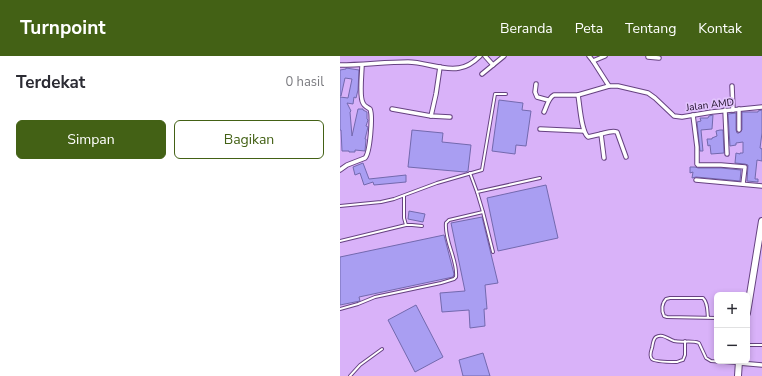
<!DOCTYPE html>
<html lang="id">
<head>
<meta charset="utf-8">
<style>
	:root { --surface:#fff; --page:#f7f7f7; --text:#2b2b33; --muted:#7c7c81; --line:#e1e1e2; --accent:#436115 }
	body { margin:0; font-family:"Nunito Sans",sans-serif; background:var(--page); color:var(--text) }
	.controls { position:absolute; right:12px; bottom:12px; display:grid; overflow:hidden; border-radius:6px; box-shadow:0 2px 6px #0003 }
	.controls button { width:36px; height:36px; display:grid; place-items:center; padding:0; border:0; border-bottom:1px solid var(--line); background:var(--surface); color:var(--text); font:20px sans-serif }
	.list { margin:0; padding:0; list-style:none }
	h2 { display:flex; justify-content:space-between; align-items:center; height:52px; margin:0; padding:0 16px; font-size:17px }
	h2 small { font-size:13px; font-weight:400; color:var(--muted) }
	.actions { display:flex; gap:8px; padding:12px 16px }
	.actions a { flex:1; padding:9px 0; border:1px solid var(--accent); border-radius:6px; text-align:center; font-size:14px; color:var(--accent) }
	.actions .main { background:var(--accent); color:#fff }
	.map { position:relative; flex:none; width:422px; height:320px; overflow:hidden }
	header { display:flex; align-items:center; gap:24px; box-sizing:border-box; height:56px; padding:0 20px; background:var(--accent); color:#fff }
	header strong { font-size:19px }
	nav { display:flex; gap:22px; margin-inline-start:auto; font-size:14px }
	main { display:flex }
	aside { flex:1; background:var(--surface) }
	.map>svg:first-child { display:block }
</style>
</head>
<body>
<header>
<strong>Turnpoint</strong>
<nav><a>Beranda</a><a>Peta</a><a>Tentang</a><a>Kontak</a></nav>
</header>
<main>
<aside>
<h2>Terdekat<small>0 hasil</small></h2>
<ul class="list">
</ul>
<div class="actions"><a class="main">Simpan</a><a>Bagikan</a></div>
</aside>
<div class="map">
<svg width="422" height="320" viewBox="0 0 422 320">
	<rect width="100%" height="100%" fill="#d9b2f9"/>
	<g fill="#a99ef2" stroke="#7369ae">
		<path d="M6,12L19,14L18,34L16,42L14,41L13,48L7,47L11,55L10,56L12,80L18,53H23V54L27,56V63L28,64L26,70L28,71L25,83H26L25,95L15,94V96H9V95H2L1,74H0V41L8,42L12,23L5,22L1,40H0V14L6,13Z"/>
		<path d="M159,44L183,47L182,54L191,55L186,90L176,89L175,98L152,95Z"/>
		<path d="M422,54V77L420,92L422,93V105L417,104L415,123H418V126L407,125L408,109L405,108L395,107L396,97L400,98V97H403V86L396,87V89L390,90L388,58L396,57V74L397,77H399L402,74V56H418V55Z"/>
		<path d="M373,59L372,73L361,74L363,95H360L357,66L361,65L360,62H368L369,60Z"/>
		<path d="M72,74L103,77L102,86L131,89L128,115L125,116L68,111Z"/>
		<path d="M380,74H383L384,97L371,98L370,89L368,90L367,83H372V82L377,80L376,75Z"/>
		<path d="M23,107L29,123L66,119V126L34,129L33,126L24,129L20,117L15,119L13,111Z"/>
		<path d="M350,111H355L358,112H381L401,114L400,125L356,121L352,122L353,116L350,117Z"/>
		<path d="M206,129L218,182L158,195L147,142Z"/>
		<path d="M69,155L85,158L83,166L68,163Z"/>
		<path d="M142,161L151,198L158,227L145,229L147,253H144L145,270L130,272L129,254L102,256L100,237L125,235L111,167Z"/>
		<path d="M104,179L114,218L113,221L19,241L20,245L0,249V201Z"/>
		<path d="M76,249L103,301L75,316L48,264Z"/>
		<path d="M143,297L150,320H123L119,304Z"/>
	</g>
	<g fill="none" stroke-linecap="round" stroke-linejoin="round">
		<g stroke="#664281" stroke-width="4">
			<g id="lane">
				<path d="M137,136L200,122"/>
				<path d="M0,150L41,146L54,143L97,127L142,114L155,38H166"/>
				<path d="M143,156L153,196"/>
				<path d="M66,169H72L82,170"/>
				<path d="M0,185L66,169L64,162V140"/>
				<path d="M0,253L18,248L35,241L101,227L114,223L116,221C118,204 104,185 106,167L109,164L143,156L137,136L130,117"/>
				<path d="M368,262C367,254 368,247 363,242H330L326,243C322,247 321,254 324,260L327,261L377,262"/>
				<path d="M345,285V299L343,304C342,304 337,306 337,306C332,306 314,306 312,303C309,300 311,295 312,292C313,288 313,283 316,281C322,277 328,283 334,285C342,287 351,284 359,287L366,302L371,305L397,307"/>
				<path d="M407,289H422"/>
				<path d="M10,320L20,309L42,293"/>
			</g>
		</g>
		<g stroke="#664281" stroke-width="5.5">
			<g id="street">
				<path d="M145,0L153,9"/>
				<path d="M249,0L253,5L269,30H278L308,37L315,42L334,60L342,61L372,56L422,51"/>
				<path d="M308,0V1L319,2"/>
				<path d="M253,5L265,0"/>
				<path d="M0,9C23,9 45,6 68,6C85,6 102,15 119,12C127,11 135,5 140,0"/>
				<path d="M100,11L96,38L91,60L110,61"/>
				<path d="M142,18L164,0"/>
				<path d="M196,28L195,36L197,41L208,44"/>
				<path d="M392,30L393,54"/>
				<path d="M238,39C240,50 241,75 248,81L261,78L264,102"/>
				<path d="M52,53L91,60"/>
				<path d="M399,53V74"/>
				<path d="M385,54L387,98"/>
				<path d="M204,56C207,50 208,42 214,39H238L269,30"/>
				<path d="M353,59L357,91V108L358,109H381L405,111L403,128"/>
				<path d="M200,73L244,75"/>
				<path d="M261,78C265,77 272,74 277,76L286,101"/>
				<path d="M0,114L7,109L25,102C30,97 33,60 30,53C27,51 24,50 23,47C19,41 22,17 22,9"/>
				<path d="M356,124L422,130"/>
				<path d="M399,307L422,309"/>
			</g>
		</g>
		<g stroke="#664281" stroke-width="8">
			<g id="primary">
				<path d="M407,257L422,165"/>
				<path d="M398,320L399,305"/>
			</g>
		</g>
		<use href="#lane" stroke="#fff" stroke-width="2"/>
		<use href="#street" stroke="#fff" stroke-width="3.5"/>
		<use href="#primary" stroke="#fff" stroke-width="6"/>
	</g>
	<g text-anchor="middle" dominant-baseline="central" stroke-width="3.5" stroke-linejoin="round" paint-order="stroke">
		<g font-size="10" fill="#1b0c25" stroke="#e2c3fd">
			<text transform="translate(370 49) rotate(-7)">Jalan AMD</text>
		</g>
	</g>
</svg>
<div class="controls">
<button>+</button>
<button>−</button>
</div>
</div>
</main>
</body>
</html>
